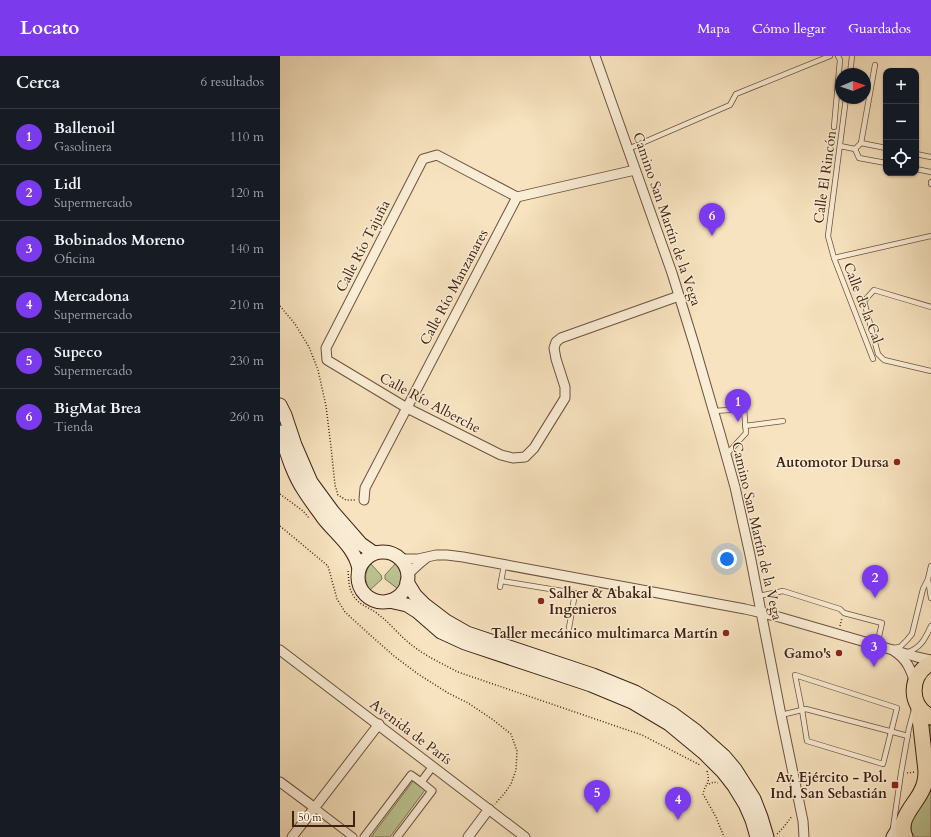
<!DOCTYPE html>
<html lang="es">
<head>
<meta charset="utf-8">
<style>
	:root { --surface:#171b24; --page:#20242c; --text:#f1f3f6; --muted:#9ea1a6; --line:#363941; --accent:#7c3aed }
	body { margin:0; font-family:Cardo,serif; background:var(--page); color:var(--text) }
	.controls { position:absolute; right:12px; top:12px; display:grid; overflow:hidden; border-radius:8px; box-shadow:0 1px 3px #0004 }
	.controls button { width:36px; height:36px; display:grid; place-items:center; padding:0; border:0; border-bottom:1px solid var(--line); background:var(--surface); color:var(--text); font:20px sans-serif }
	.compass { position:absolute; left:555px; top:12px; width:36px; height:36px; border-radius:50%; background:var(--surface); box-shadow:0 1px 3px #0004; rotate:88deg }
	.scale { position:absolute; left:12px; bottom:10px; width:63px; box-sizing:border-box; padding-left:4px; border:2px solid #412212; border-top:0; font-size:11px; line-height:14px; white-space:nowrap; color:#412212; -webkit-text-stroke:3px #faedd5; paint-order:stroke }
	.you { position:absolute; left:447px; top:503px; width:14px; height:14px; margin:-10px; border:3px solid #fff; border-radius:50%; background:#1a73e8; box-shadow:0 0 0 6px #1a73e833 }
	.badge { display:grid; place-items:center; width:26px; height:26px; border-radius:50%; background:var(--accent); color:#fff; font-size:13px; font-weight:700 }
	.pin { position:absolute; translate:-50% -33px; filter:drop-shadow(0 1px 2px #0008) }
	.pin::after { content:''; position:absolute; top:21px; width:14px; height:12px; background:inherit; clip-path:polygon(0 0,100% 0,50% 100%) }
	.list { margin:0; padding:0; list-style:none }
	h2 { display:flex; justify-content:space-between; align-items:center; height:52px; margin:0; padding:0 16px; font-size:17px }
	h2 small { font-size:13px; font-weight:400; color:var(--muted) }
	.list li { display:grid; grid-template-columns:26px 1fr auto; gap:12px; align-items:center; box-sizing:border-box; height:56px; padding:0 16px; border-top:1px solid var(--line) }
	.list b { display:block; font-size:15px; white-space:nowrap }
	.list p { margin:0; font-size:13px; white-space:nowrap; color:var(--muted) }
	.list em { font-size:13px; font-style:normal; color:var(--muted) }
	.icon { flex:none; width:22px; height:22px; fill:none; stroke:currentColor; stroke-width:2; stroke-linecap:round; stroke-linejoin:round }
	.map { position:relative; flex:none; width:651px; height:781px; overflow:hidden }
	header { display:flex; align-items:center; gap:24px; box-sizing:border-box; height:56px; padding:0 20px; background:var(--accent); color:#fff }
	header strong { font-size:19px }
	nav { display:flex; gap:22px; margin-inline-start:auto; font-size:14px }
	main { display:flex }
	aside { flex:1; background:var(--surface) }
	.map>svg:first-child { display:block }
</style>
</head>
<body>
<header>
<strong>Locato</strong>
<nav><a>Mapa</a><a>Cómo llegar</a><a>Guardados</a></nav>
</header>
<main>
<aside>
<h2>Cerca<small>6 resultados</small></h2>
<ul class="list">
<li><span class="badge">1</span><div><b>Ballenoil</b><p>Gasolinera</p></div><em>110 m</em></li>
<li><span class="badge">2</span><div><b>Lidl</b><p>Supermercado</p></div><em>120 m</em></li>
<li><span class="badge">3</span><div><b>Bobinados Moreno</b><p>Oficina</p></div><em>140 m</em></li>
<li><span class="badge">4</span><div><b>Mercadona</b><p>Supermercado</p></div><em>210 m</em></li>
<li><span class="badge">5</span><div><b>Supeco</b><p>Supermercado</p></div><em>230 m</em></li>
<li><span class="badge">6</span><div><b>BigMat Brea</b><p>Tienda</p></div><em>260 m</em></li>
</ul>
</aside>
<div class="map">
<svg width="651" height="781" viewBox="0 0 651 781">
	<rect width="100%" height="100%" fill="#f7e3bf"/>
	<filter id="stains"><feTurbulence type="fractalNoise" baseFrequency=".005" numOctaves="4"/><feColorMatrix values="0 0 0 0 .2 0 0 0 0 .09 0 0 0 0 .02 0 0 0 .5 -.17"/></filter>
	<radialGradient id="worn" r=".72"><stop offset=".6" stop-color="#630" stop-opacity="0"/><stop offset="1" stop-color="#630" stop-opacity=".3"/></radialGradient>
	<g fill="#bcc492" stroke="#7e7352">
		<path d="M116,507C123,515 122,524 118,533L105,523V519Z"/>
		<path d="M91,508L101,519L102,523L90,534C84,526 84,515 91,508Z"/>
		<path d="M647,668L651,670V781H635L631,775V767Z"/>
		<path d="M133,725L145,734L110,781H91Z"/>
	</g>
	<g fill="none" stroke-linecap="round" stroke-linejoin="round">
		<g stroke="#6e523d" stroke-width="6">
			<g id="service">
				<path d="M570,18L572,0"/>
				<path d="M554,71L560,4L558,0"/>
				<path d="M581,87L595,9"/>
				<path d="M560,90L575,93"/>
				<path d="M348,93L450,49L456,38L550,0"/>
				<path d="M575,93L579,102L606,107"/>
				<path d="M575,93L581,87L606,92"/>
				<path d="M636,98L651,101"/>
				<path d="M636,113L651,116"/>
				<path d="M651,126V128"/>
				<path d="M554,202L548,180L566,42"/>
				<path d="M651,251L594,234L584,245L598,298L604,304L651,315"/>
				<path d="M593,303L554,202L651,180"/>
				<path d="M434,355L464,353L466,377L446,399"/>
				<path d="M465,370L503,365"/>
				<path d="M651,510L648,523L651,542"/>
				<path d="M221,525L295,537L289,572"/>
				<path d="M220,531L224,509"/>
				<path d="M478,540L503,535L560,553L564,557L602,567L597,589"/>
				<path d="M613,592L620,591L627,584L632,578L643,533L648,523"/>
				<path d="M626,597C641,592 645,583 651,570"/>
				<path d="M515,619L617,652L603,708L527,685L522,654Z"/>
				<path d="M501,659L526,653L628,680"/>
				<path d="M613,772L621,717L629,672L634,654"/>
			</g>
		</g>
		<g stroke="#6e523d" stroke-width="9">
			<g id="pedestrian">
				<path d="M35,752L73,781"/>
				<path d="M84,781L131,719L141,726"/>
				<path d="M117,781L152,735L141,726L153,710"/>
			</g>
		</g>
		<g stroke="#6e523d" stroke-width="11">
			<g id="minor">
				<path d="M315,0L392,217L414,288L441,381L455,431L470,499L501,659L523,765L524,781"/>
				<path d="M237,141L157,99L143,103L46,292L47,304L127,352L221,399L233,402L245,401L254,392L285,342V331L276,303L274,292L276,286L281,282L399,240"/>
				<path d="M84,444L85,432L237,141L355,114"/>
				<path d="M120,503H138L156,499H167L183,501L465,553L499,561L637,601L651,604"/>
				<path d="M127,519L140,507L146,502"/>
				<path d="M0,594L245,781"/>
				<path d="M614,595C627,603 631,614 635,627"/>
				<path d="M0,726L35,752"/>
				<path d="M12,781L99,668"/>
				<path d="M188,781L209,753"/>
			</g>
		</g>
		<g stroke="#412212" stroke-width="15">
			<g id="secondary">
				<path d="M0,349L5,359L15,389L31,426L53,456L81,488L94,497"/>
				<path d="M0,376C6,394 12,416 23,433C29,443 37,453 44,463C57,479 75,492 79,513"/>
				<circle cx="103" cy="521" r="25"/>
				<path d="M127,526L135,539L145,549L166,565L187,577L313,619L355,636L393,658L416,675L444,700L455,713L474,743L481,761L487,781"/>
				<path d="M109,545L127,549L138,556L161,576L185,587L311,629L352,646L389,668L424,697L443,716L454,730L465,748L472,764L477,781"/>
				<path d="M613,781L619,771L625,763"/>
			</g>
		</g>
		<g stroke="#412212" stroke-width="17">
			<g id="trunk">
				<path d="M651,607C629,619 628,650 651,661"/>
				<path d="M625,781C617,764 634,750 641,736C645,729 646,723 646,715L639,653"/>
			</g>
		</g>
		<g stroke="#412212" stroke-width="1.5" stroke-dasharray="1 2" stroke-linecap="butt">
			<path d="M0,250L15,268L29,291L38,314L46,350L51,391L55,429L58,439L66,444H76"/>
			<path d="M0,438L23,455L29,462"/>
			<path d="M0,470L48,510L57,543L65,556L89,578L114,600L138,618L168,637L188,647L212,663L231,678L237,695L236,714L231,728L224,738L215,748"/>
			<path d="M68,515C69,523 68,531 73,539C79,550 90,551 99,559C110,567 118,578 128,586C143,599 161,607 178,616L362,679L420,709"/>
			<path d="M560,570L562,562"/>
			<path d="M427,715C431,729 425,727 423,738L436,761L444,781"/>
			<path d="M627,717L635,716"/>
			<path d="M429,728L434,726L438,727"/>
			<path d="M497,778L503,772L512,760"/>
		</g>
		<use href="#service" stroke="#faedd5" stroke-width="4.5"/>
		<use href="#pedestrian" stroke="#faedd5" stroke-width="7"/>
		<use href="#minor" stroke="#faedd5" stroke-width="9"/>
		<use href="#secondary" stroke="#faedd5" stroke-width="13"/>
		<use href="#trunk" stroke="#f7e3bf" stroke-width="15"/>
	</g>
	<g fill="#8f2418" stroke="#faedd5" stroke-width="1.5">
		<circle cx="617" cy="406" r="4"/>
		<circle cx="261" cy="545" r="4"/>
		<circle cx="446" cy="577" r="4"/>
		<circle cx="559" cy="597" r="4"/>
		<rect x="611" y="725" width="8" height="8" rx="2"/>
	</g>
	<g text-anchor="middle" dominant-baseline="central" stroke-width="3" stroke-linejoin="round" paint-order="stroke">
		<g font-size="14" fill="#412212" stroke="#faedd5">
			<text transform="translate(545 121) rotate(-82)">Calle El Rincón</text>
			<text transform="translate(387 163) rotate(71)">Camino San Martín de la Vega</text>
			<text transform="translate(83 190) rotate(-63)">Calle Río Tajuña</text>
			<text transform="translate(174 231) rotate(-62)">Calle Río Manzanares</text>
			<text transform="translate(583 247) rotate(69)">Calle de la Cal</text>
			<text transform="translate(150 347) rotate(28)">Calle Río Alberche</text>
			<text transform="translate(477 475) rotate(77)">Camino San Martín de la Vega</text>
			<text transform="translate(131 676) rotate(37)">Avenida de París</text>
		</g>
		<g font-size="14" font-weight="bold" fill="#412212" stroke="#faedd5" text-anchor="end">
			<text x="609" y="406">Automotor Dursa</text>
			<text x="269" y="537" text-anchor="start">Salher &amp; Abakal<tspan x="269" dy="16">Ingenieros</tspan></text>
			<text x="438" y="577">Taller mecánico multimarca Martín</text>
			<text x="551" y="597">Gamo's</text>
			<text x="607" y="721">Av. Ejército - Pol.<tspan x="607" dy="16">Ind. San Sebastián</tspan></text>
		</g>
	</g>
	<rect width="100%" height="100%" filter="url(#stains)"/>
	<rect width="100%" height="100%" fill="url(#worn)"/>
</svg>
<div class="controls">
<button>+</button>
<button>−</button>
<button><svg class="icon" aria-label="locate" viewBox="0 0 24 24"><circle cx="12" cy="12" r="6"/><path d="M12 2v4M12 18v4M2 12h4M18 12h4"/></svg></button>
</div>
<svg class="compass" viewBox="-18 -18 36 36"><path d="M0-13l5 13h-10z" fill="#e53935"/><path d="M0 13l5-13h-10z" fill="#9ea1a6"/></svg>
<div class="scale">50 m</div>
<div class="you"></div>
<div class="pin badge" style="left:458px;top:366px">1</div>
<div class="pin badge" style="left:595px;top:542px">2</div>
<div class="pin badge" style="left:594px;top:611px">3</div>
<div class="pin badge" style="left:398px;top:764px">4</div>
<div class="pin badge" style="left:317px;top:757px">5</div>
<div class="pin badge" style="left:432px;top:180px">6</div>
</div>
</main>
</body>
</html>
